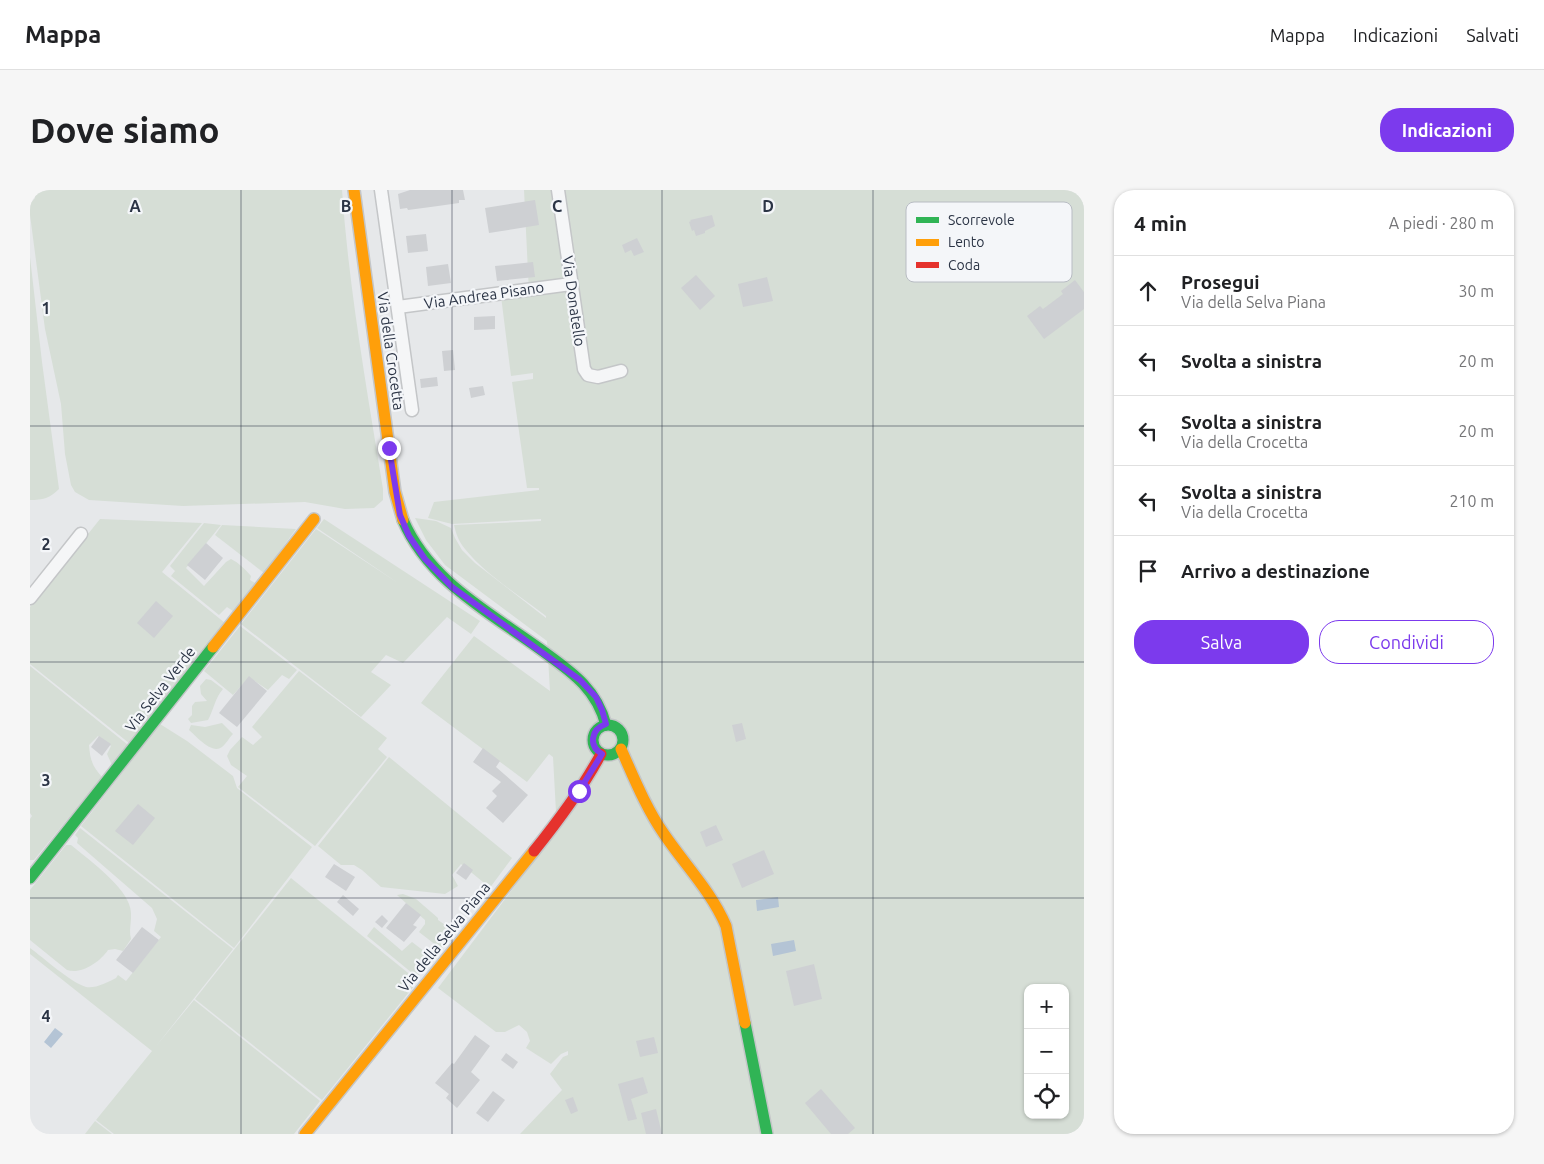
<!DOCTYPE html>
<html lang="it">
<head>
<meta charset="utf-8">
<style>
	:root { --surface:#fff; --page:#f6f6f6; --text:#202124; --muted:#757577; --line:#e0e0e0; --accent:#7c3aed }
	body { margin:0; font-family:Ubuntu,sans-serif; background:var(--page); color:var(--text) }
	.controls { position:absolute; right:15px; bottom:15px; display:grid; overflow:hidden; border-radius:10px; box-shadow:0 1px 4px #0004 }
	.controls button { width:45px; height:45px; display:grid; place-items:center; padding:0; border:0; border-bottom:1px solid var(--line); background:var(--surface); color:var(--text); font:25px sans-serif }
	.stop { position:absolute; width:15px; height:15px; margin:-11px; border:4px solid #7c3aed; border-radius:50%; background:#fff }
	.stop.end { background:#7c3aed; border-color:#fff; box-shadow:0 1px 5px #0008 }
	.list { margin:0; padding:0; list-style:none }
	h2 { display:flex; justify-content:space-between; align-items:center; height:65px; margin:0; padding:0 20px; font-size:21px }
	h2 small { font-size:16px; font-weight:400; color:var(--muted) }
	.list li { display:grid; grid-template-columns:32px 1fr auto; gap:15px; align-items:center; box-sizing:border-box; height:70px; padding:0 20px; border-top:1px solid var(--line) }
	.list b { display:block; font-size:19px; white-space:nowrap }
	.list p { margin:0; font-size:16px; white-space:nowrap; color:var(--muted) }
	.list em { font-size:16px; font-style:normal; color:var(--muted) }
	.actions { display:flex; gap:10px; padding:15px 20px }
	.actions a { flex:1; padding:11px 0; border:1px solid var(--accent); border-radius:20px; text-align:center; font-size:18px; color:var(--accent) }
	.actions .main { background:var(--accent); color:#fff }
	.icon { flex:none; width:28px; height:28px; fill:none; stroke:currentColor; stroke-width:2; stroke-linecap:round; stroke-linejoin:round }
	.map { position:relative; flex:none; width:1054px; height:944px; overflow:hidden; border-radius:20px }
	header { display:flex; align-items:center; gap:30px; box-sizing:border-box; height:70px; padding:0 25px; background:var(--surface); border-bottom:1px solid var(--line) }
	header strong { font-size:24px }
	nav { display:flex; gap:28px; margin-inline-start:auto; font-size:18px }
	.intro { display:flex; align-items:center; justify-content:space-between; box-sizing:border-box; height:120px; padding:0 30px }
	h1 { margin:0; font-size:35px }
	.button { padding:12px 22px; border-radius:20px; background:var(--accent); color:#fff; font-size:18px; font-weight:700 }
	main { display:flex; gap:30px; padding:0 30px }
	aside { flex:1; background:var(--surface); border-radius:20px; box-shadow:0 1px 4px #0004 }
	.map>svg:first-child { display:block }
</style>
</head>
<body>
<header>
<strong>Mappa</strong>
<nav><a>Mappa</a><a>Indicazioni</a><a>Salvati</a></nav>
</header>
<div class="intro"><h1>Dove siamo</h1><a class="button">Indicazioni</a></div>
<main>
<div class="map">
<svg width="1054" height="944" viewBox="0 0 1054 944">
	<rect width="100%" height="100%" fill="#e6e8ea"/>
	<g fill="#d6ded6" fill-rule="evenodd">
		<path d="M4,0H312C319,100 337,200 353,299V310L344,318L315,319L275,312L153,316L59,310L45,302L41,295L35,264L31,214L15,139L0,25V14L5,8Z"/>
		<path d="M494,0H1054V944H490L532,900L520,884L533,867L538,865V861L531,864L521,874L496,858L500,851L497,842L489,835L475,842H466L408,798L527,640L523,567L519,564L497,592L391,513L444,446L520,501L517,451L415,375L396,350L385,328L406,331L421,338L425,348L432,360L445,373L516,428V426C490,406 455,384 435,359C429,352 426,344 424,335L511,331V329L422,334L398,328L404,312L509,300V298H497L482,192L503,189V183L481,186L471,106L499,103ZM998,798H1035V925H998Z"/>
		<path d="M0,67L12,172L29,299C20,308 13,310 0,310Z"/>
		<path d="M70,329L172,333L132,382L195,433L99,553L0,474V417Z"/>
		<path d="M294,329L450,431L441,444L417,427L373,473L356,465L341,482L361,495L331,527L211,434L286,339L368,393L287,338Z"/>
		<path d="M174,333L191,335L156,378L174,396L196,372L201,369C209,373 215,379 221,386L220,390L225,393L203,421L197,417L189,425L141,386L145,381L140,376Z"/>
		<path d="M192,335L266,339L234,383L185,345Z"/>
		<path d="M210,436L267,480L259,489L252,485L238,500L219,487L203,505L174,481Z"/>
		<path d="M0,476L98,555L82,575L77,564L81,556L68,546L59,555C60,569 62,576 72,587L4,670H0V629L2,626L0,623Z"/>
		<path d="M269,481L357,548L348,559L357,567L285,656L208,597L217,586L201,575L197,566L200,560L212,547L223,555L232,547L222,537Z"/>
		<path d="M176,489L181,490L193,499C185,508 184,519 178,530L161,533L158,529L162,525V516L165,512L177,511L171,504L170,496Z"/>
		<path d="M192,533L203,544C199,548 196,554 192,557C182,565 166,546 159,540L161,535L175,537Z"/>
		<path d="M130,534L157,551L203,586L207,598L282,657L204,758L51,636Z"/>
		<path d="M359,567L482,668L456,703L453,692L431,674L422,685L428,696L415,704L351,697L332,680L324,675H311L288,656Z"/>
		<path d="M50,638L203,759L127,855L164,810L290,911L264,944H84L66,930L122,861L0,764V758C14,768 40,792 56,797C65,799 78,792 86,788L88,785L96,791L131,747L124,741L127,729L122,718L47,653L48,648L45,645Z"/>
		<path d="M36,655H41C58,669 92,694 99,714C104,726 98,738 101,749L93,761L85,759L78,760C70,772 51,785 37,780L0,750V700Z"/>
		<path d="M261,688L388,791L292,910L165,809Z"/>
		<path d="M373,704L386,709L408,728V730L425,742L411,759L389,742L395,734V730L367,705Z"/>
		<path d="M344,737L372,761L382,752L403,768L387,787L337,746Z"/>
		<path d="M65,931L82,944H55Z"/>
	</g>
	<g fill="#b4c4d5">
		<path d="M748,707L749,717L727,721L726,710Z"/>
		<path d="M764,750L766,761L743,766L741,754Z"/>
		<path d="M25,838L33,844L21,858L14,852Z"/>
	</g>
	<g fill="#ced0d3">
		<path d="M380,0H433L435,10H429V13L408,16L378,20L377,18L370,19L368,4Z"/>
		<path d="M505,10L509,35L459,43L455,18Z"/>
		<path d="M682,25L685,36L675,41V43L666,46L664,40L662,41L659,32L661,31L660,30Z"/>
		<path d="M396,44L398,61L378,63L376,46Z"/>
		<path d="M607,48L614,62L604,66L601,60L595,63L592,55Z"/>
		<path d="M503,72L505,87L467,91L465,76Z"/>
		<path d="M418,74L421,93L398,96L396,77Z"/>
		<path d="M666,85L685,106L670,120L651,98Z"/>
		<path d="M737,87L743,111L713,117L708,94Z"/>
		<path d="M1045,90L1054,102V119L1014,149L997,126L1010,116L1013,119L1033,104L1031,101Z"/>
		<path d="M465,126V139L444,140V127Z"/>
		<path d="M423,160L425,180L414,181L412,161Z"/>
		<path d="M407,187L408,196L391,198L390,189Z"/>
		<path d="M453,196L455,205L441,208L439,198Z"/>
		<path d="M176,353L193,368L175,390L157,375Z"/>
		<path d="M126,411L143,426L124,448L107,433Z"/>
		<path d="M219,486L237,501L207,537L189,523Z"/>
		<path d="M712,533L716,549L706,552L702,535Z"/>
		<path d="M69,546L81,554L72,566L61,557Z"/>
		<path d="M453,558L470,571L466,577L498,605L473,633L456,618L467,606L462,601L471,592L443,572Z"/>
		<path d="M108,614L125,628L103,655L85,641Z"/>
		<path d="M686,635L693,650L676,657L670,642Z"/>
		<path d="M734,660L744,684L712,698L702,674Z"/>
		<path d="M434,673L443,680L436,690L426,683Z"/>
		<path d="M304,674L325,687L316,701L295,687Z"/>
		<path d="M313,705L329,719L323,726L307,712Z"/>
		<path d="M376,713L391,725L383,735L387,737L374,752L356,738Z"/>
		<path d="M352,725L358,731L352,738L345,732Z"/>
		<path d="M112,737L129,750L103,783L86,770Z"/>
		<path d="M784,774L792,809L764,816L756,781Z"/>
		<path d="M445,845L460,856L441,882L450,890L427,918L416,908L419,904L405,893L422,873L424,874Z"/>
		<path d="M624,847L628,863L610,867L606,851Z"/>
		<path d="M476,863L488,872L483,879L471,870Z"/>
		<path d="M613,887L618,903L601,909L607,929L598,931L588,894Z"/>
		<path d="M791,899L825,938L818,944H801L775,913Z"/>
		<path d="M463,901L475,910L458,932L446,923Z"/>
		<path d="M543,907L548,921L541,924L535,910Z"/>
		<path d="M626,919L632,944H616L611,923Z"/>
	</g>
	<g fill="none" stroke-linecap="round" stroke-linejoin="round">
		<g stroke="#c4c6c8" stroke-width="15">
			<g id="street">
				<path d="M351,0L382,220"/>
				<path d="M528,0L554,179L558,185L568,187L591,181"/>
				<path d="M368,117L541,94"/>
				<path d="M0,408L51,344"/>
			</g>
		</g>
		<g stroke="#c4c6c8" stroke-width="14">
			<g id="fast">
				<path d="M373,330C399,391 459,422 510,459C540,481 566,497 576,535"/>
				<circle cx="578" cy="550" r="15"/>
				<path d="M0,688L183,457"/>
				<path d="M715,833L737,944"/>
			</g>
		</g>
		<g stroke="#c4c6c8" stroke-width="14">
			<g id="slow">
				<path d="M324,0L365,302L373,330"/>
				<path d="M183,457L284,329"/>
				<path d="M591,559C604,588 616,618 634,644C655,675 681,701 696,736L715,833"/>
				<path d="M275,944L504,661"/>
			</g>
		</g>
		<g stroke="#c4c6c8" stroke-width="14">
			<path id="jam" d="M504,661C529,630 552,599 571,564"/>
		</g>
		<use href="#street" stroke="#f5f6f7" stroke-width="12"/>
		<use href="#fast" stroke="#30b455" stroke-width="11"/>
		<use href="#slow" stroke="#ff9f0a" stroke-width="11"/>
		<use href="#jam" stroke="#e5322d" stroke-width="11"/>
	</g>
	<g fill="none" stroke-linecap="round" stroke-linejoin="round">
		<path stroke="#7c3aed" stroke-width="6" d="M359,258L370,325L379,346L395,369L422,397L550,490L566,507L572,520L576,534C561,539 558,556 572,564L549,601"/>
	</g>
	<path fill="none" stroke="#2b3445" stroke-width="1" stroke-opacity="0.55" d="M211,0V944M422,0V944M632,0V944M843,0V944M0,236H1054M0,472H1054M0,708H1054"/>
	<g text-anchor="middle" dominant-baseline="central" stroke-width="4.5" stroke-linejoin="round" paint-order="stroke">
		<g font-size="15" fill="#2b3445" stroke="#f4f6f9">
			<text transform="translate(454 105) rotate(-8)">Via Andrea Pisano</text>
			<text transform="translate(544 111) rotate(82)">Via Donatello</text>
			<text transform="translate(361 161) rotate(82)">Via della Crocetta</text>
			<text transform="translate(130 499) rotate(-52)">Via Selva Verde</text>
			<text transform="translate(414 747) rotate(-51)">Via della Selva Piana</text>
		</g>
	</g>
	<rect x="876" y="12" width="166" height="80" rx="8" fill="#f4f6f9" stroke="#b8bcc3" stroke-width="1"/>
	<rect x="886" y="27" width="23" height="6" fill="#30b455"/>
	<rect x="886" y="49" width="23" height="7" fill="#ff9f0a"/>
	<rect x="886" y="72" width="23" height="6" fill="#e5322d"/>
	<g font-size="14" fill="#2b3445">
		<text x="918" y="35">Scorrevole</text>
		<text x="918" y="57">Lento</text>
		<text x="918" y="80">Coda</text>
	</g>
	<g font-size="16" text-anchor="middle" font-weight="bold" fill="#2b3445" stroke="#f4f6f9" stroke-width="4.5" stroke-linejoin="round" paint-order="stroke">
		<text x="105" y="22">A</text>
		<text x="316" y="22">B</text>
		<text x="527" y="22">C</text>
		<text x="738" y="22">D</text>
		<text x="16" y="124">1</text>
		<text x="16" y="360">2</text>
		<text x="16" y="596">3</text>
		<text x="16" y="832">4</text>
	</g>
</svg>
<div class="controls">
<button>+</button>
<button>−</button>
<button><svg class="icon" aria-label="locate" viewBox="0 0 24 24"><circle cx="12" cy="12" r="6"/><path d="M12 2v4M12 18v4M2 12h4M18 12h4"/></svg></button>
</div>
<div class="stop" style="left:549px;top:601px"></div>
<div class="stop end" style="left:359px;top:258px"></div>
</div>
<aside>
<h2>4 min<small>A piedi · 280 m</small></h2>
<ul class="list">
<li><svg class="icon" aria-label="ahead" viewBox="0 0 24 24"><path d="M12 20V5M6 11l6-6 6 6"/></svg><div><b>Prosegui</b><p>Via della Selva Piana</p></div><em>30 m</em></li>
<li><svg class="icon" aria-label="left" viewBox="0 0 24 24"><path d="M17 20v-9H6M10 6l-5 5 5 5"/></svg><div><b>Svolta a sinistra</b></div><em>20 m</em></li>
<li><svg class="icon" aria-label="left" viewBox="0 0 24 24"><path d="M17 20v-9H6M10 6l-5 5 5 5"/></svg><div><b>Svolta a sinistra</b><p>Via della Crocetta</p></div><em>20 m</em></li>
<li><svg class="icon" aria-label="left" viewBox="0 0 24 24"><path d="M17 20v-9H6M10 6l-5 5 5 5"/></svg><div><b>Svolta a sinistra</b><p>Via della Crocetta</p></div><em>210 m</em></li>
<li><svg class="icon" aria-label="arrive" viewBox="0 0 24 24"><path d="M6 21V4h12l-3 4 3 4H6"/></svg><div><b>Arrivo a destinazione</b></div></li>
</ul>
<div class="actions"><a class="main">Salva</a><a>Condividi</a></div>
</aside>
</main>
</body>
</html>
